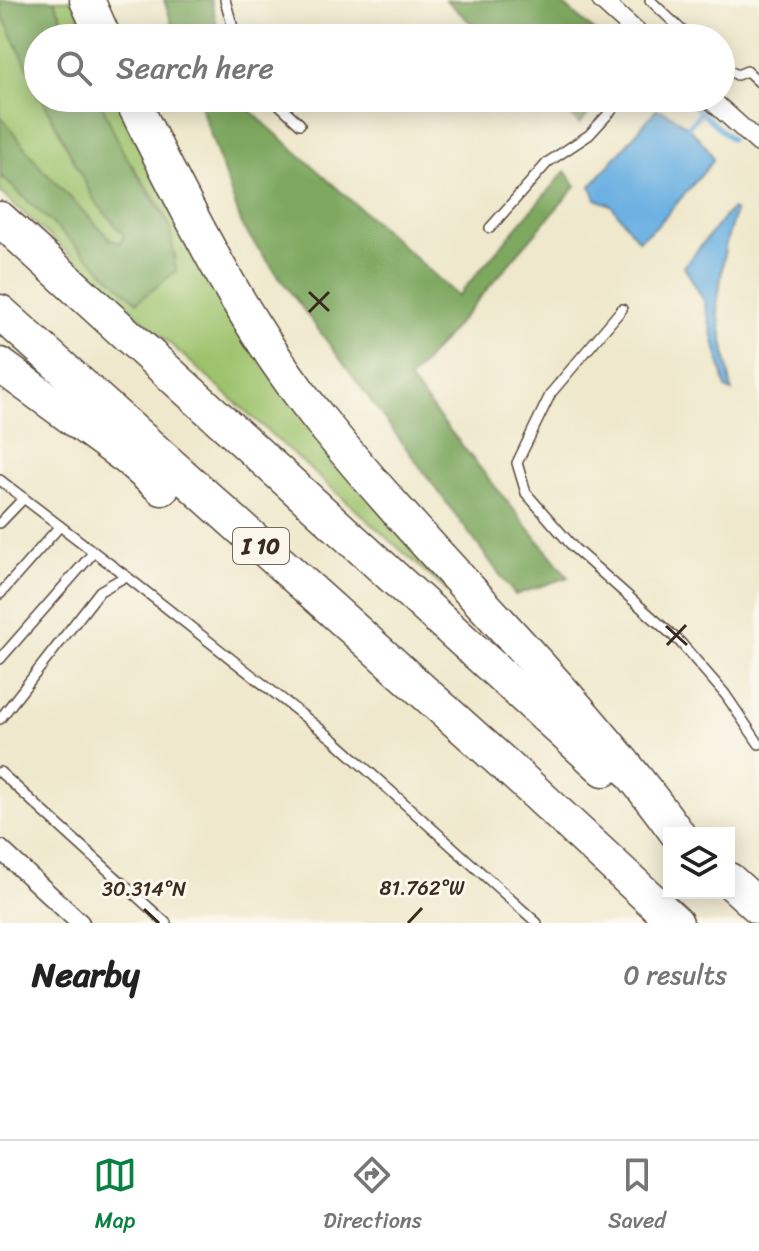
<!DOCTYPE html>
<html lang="en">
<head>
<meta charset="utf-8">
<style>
	:root { --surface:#fff; --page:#f2f2f2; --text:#222; --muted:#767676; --line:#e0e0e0; --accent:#0b8043 }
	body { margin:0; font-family:Sriracha,sans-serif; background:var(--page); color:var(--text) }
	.controls { position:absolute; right:24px; bottom:24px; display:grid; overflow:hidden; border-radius:0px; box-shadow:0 4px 20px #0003 }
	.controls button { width:72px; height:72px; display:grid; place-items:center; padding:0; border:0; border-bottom:2px solid var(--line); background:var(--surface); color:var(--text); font:40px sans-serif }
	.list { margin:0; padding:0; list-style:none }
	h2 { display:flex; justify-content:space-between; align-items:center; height:104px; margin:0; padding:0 32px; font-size:34px }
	h2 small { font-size:26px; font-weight:400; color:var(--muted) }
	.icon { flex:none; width:44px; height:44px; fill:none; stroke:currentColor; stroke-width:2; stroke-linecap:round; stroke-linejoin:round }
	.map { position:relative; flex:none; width:759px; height:923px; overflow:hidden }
	.search { position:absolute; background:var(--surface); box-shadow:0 4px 20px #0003; left:24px; right:24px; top:24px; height:88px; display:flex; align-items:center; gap:20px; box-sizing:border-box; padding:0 28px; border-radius:44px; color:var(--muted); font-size:30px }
	.sheet { height:216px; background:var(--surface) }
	nav { display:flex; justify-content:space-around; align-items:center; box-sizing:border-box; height:112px; border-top:2px solid var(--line); background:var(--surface); font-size:22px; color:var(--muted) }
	nav a { display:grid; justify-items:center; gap:4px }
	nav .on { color:var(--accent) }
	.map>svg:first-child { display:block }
</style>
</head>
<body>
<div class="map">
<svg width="759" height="923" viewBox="0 0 759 923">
	<rect width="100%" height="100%" fill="#fbf7ec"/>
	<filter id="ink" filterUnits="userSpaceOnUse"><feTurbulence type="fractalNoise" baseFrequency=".0125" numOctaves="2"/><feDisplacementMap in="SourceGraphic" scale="16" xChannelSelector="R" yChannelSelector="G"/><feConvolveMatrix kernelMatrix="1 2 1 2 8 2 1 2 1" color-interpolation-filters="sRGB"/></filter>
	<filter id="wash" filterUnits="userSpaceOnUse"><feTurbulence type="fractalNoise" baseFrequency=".006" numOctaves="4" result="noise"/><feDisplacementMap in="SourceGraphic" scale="32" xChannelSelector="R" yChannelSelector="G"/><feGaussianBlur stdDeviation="1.8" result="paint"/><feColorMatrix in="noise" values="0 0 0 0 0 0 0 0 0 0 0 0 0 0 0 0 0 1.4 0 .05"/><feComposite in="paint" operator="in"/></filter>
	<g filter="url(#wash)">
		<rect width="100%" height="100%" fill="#efe8cc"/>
		<g fill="#9dc26c" stroke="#6c7645" stroke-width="2">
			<path d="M0,0L1,12L38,89V98H42L80,171L124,235L120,243L111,240L42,169L0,115Z"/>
			<path d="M54,0H73L90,38H71Z"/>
			<path d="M99,98H116L448,592L0,192V175L138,302L176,258L170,243V226L161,208L122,150Z"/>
		</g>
		<g fill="#7ea860" stroke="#5c693f" stroke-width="2">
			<path d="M1,0H54L71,38H38V89L1,12Z"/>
			<path d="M164,0H211L220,38H177Z"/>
			<path d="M446,0H558L602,38H487Z"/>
			<path d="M42,98H99L122,150L170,226L176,271L137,302L0,175V115L42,169L111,240L121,243L124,235L94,200Z"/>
			<path d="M198,98H236L458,296L565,171L576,186L409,380L568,577L515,595L243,228Z"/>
			<path d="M552,98H601L580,124Z"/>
		</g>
		<g fill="#6cb1e2" stroke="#546e80" stroke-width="2">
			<path d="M656,110C671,109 712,145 713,161L658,225L638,240L611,205L596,199L591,186Z"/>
			<path d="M731,209L735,211L725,247L717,307L732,391L726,388L704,301L684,266Z"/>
		</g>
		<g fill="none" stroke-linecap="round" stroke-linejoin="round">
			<g stroke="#6cb1e2" stroke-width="5">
				<path d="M685,98L731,139"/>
				<path d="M687,128L701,112"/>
			</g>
		</g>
	</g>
	<g filter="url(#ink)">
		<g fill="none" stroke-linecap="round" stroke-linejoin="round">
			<g stroke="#564638" stroke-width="12">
				<g id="lane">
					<path d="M225,0L236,38"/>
					<path d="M650,0L690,38"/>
					<path d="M721,66L737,75L747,71L759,82"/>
					<path d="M272,98L300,124"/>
					<path d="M490,228L548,162L589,135L623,98"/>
					<path d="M622,309L551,393L517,463L526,493L574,548L680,642L725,694L759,744"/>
					<path d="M0,480L94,552L0,659"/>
					<path d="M0,523L24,498"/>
					<path d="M94,552L126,576"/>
					<path d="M0,594L60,526"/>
					<path d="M0,719L100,591L126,576L334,740L537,923"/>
					<path d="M0,772L166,923"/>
				</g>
			</g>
			<g stroke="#564638" stroke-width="21">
				<g id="street">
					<path d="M601,0L643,38"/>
					<path d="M709,98L759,143"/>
					<path d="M0,849L80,923"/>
				</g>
			</g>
			<g stroke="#564638" stroke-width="37">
				<g id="highway">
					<path d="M87,0L104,38"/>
					<path d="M131,98C187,210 242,323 321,421C435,563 571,686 677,833"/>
					<path d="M0,219L604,769"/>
					<path d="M0,312L522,780L676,923"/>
					<path d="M0,365L129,459L162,488"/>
					<path d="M729,880L759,907"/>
				</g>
			</g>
			<use href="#lane" stroke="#fff" stroke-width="9"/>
			<use href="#street" stroke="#fff" stroke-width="18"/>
			<use href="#highway" stroke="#fff" stroke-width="34"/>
		</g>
	</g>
	<path fill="none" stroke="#3b2a1e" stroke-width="3" d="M309,292L329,311M309,312L329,292M666,626L687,645M667,645L686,625M144,909L159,923M408,923L422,908"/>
	<g text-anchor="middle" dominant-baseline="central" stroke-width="6" stroke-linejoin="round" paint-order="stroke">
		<rect fill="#fbf7ec" stroke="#75685c" stroke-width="2" x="233" y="528" width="56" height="36" rx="6"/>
		<g font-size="22" font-weight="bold" fill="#3b2a1e">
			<text x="261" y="546">I 10</text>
		</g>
	</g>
	<g font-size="20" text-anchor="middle" fill="#3b2a1e" stroke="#fbf7ec" stroke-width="6" stroke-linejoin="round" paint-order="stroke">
		<text x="422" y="895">81.762°W</text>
		<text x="144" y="896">30.314°N</text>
	</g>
</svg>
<div class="controls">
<button><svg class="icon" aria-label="layers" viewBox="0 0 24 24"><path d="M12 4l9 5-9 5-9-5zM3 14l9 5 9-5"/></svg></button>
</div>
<div class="search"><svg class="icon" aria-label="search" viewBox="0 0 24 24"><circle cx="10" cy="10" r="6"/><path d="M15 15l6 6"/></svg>Search here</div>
</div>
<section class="sheet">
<h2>Nearby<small>0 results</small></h2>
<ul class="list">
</ul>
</section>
<nav>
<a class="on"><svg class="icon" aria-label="map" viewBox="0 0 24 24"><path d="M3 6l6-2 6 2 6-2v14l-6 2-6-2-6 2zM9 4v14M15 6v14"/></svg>Map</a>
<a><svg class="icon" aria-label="directions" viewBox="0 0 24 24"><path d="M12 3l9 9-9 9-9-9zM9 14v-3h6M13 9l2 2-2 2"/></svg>Directions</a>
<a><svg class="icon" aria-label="saved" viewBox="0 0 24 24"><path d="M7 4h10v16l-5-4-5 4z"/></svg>Saved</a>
</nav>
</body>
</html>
